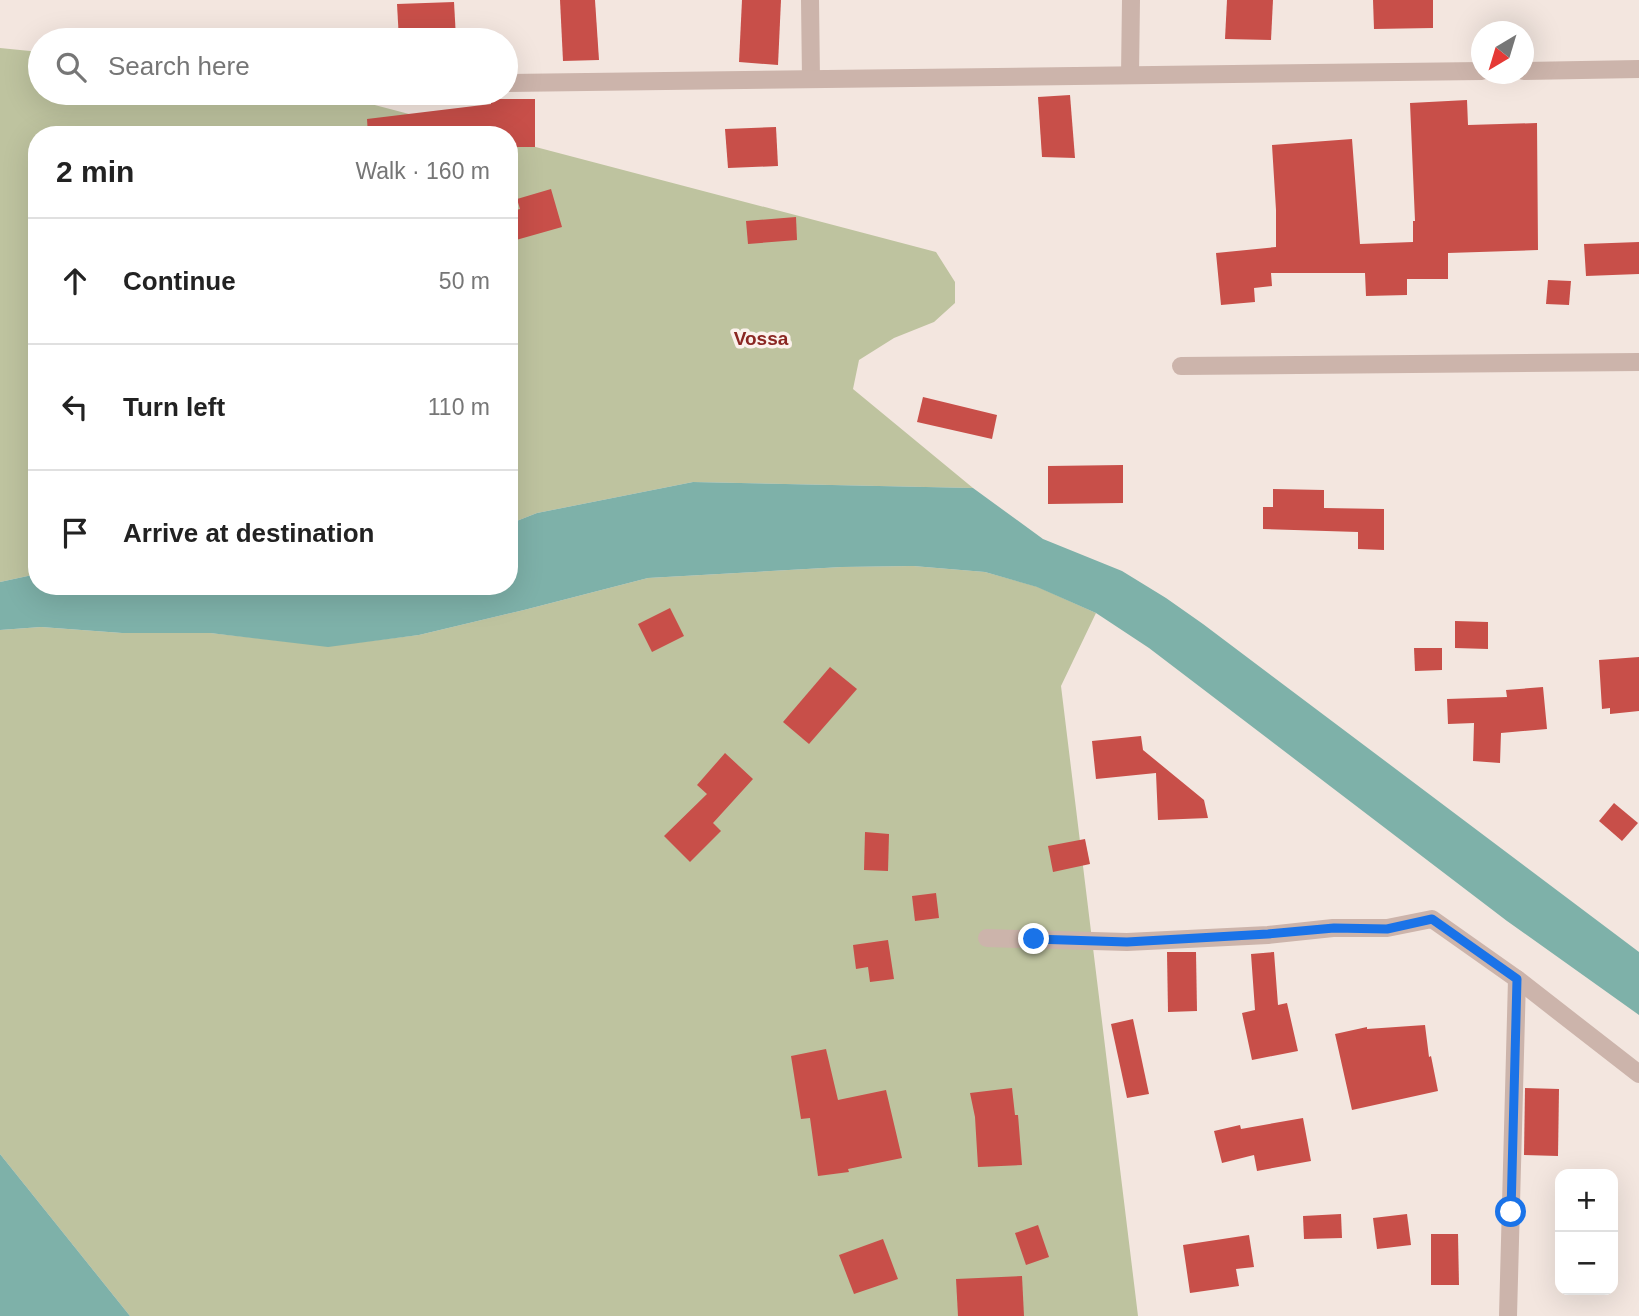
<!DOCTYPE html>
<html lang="en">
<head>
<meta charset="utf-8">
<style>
	:root { --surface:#fff; --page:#f2f2f2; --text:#222; --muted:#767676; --line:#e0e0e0 }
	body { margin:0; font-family:Helvetica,sans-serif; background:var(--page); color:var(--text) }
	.controls { position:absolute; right:21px; bottom:21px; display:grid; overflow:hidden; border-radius:14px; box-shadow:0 7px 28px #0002 }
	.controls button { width:63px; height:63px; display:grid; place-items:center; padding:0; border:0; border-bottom:2px solid var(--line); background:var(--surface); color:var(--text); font:35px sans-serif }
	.compass { position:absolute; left:1471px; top:21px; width:63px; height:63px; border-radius:50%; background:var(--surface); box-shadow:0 7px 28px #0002; rotate:218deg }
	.stop { position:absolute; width:21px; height:21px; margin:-16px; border:5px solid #1a73e8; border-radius:50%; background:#fff }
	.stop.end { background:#1a73e8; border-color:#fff; box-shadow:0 2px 7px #0008 }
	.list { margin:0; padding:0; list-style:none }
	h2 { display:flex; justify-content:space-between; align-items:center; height:91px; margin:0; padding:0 28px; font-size:30px }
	h2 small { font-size:23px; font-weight:400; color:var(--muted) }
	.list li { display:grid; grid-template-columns:46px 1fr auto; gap:21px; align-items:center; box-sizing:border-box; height:126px; padding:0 28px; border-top:2px solid var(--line) }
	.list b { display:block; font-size:26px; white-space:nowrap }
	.list em { font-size:23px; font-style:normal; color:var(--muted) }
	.icon { flex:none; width:38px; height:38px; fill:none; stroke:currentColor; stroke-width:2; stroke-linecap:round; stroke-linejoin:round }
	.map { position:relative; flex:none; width:1639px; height:1316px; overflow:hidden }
	.search { position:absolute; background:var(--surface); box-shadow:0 7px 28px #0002; left:28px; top:28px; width:490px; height:77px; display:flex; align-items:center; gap:18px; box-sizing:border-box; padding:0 24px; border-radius:38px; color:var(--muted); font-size:26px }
	.panel { position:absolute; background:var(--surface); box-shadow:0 7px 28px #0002; left:28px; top:126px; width:490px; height:469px; border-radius:28px }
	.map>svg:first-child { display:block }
</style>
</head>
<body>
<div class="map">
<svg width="1639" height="1316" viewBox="0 0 1639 1316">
	<rect width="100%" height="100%" fill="#f3e6df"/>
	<g fill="#bec39f">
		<path d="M0,48L40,52V93H329L489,135H37V574L0,582Z"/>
		<path d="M509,140L936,252L955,282V303L934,322L894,338L859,360L853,389L973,488L693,482L537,513L509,524Z"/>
		<path d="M913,566L985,572L1038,587L1096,613L1061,686L1138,1316H130L0,1154V630L41,627L122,633H210L328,646L419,635L524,610L648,578L842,567Z"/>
	</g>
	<g fill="#7eb1a9">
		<path d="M693,482L973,488L1043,539L1122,571L1166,598L1203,624L1639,952V1015L1507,921L1149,648L1096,613L1037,587L985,572L913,566L842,567L648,578L524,610L419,635L328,647L210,633H122L41,627L0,630V582L37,574V586H509V524L537,513Z"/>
		<path d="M0,1154L130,1316H0Z"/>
	</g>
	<g fill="#c84f49">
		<path d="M560,0H595L599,60L563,61Z"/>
		<path d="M742,0H781L778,65L739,62Z"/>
		<path d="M1227,0H1273L1271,40L1225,39Z"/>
		<path d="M1373,0H1433V28L1374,29Z"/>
		<path d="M454,2L456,38L399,40L397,4Z"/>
		<path d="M1070,95L1075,158L1042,157L1038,97Z"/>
		<path d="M491,99H535V147H509V135H368L367,119L491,104Z"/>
		<path d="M1467,100L1468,125L1537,123L1538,250L1448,253V279H1407V295L1366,296L1365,273H1271L1272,286L1254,288L1255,302L1221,305L1216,253L1276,247V210L1272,145L1352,139L1360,244L1413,242V221H1415L1410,103Z"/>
		<path d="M776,127L778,166L728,168L725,129Z"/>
		<path d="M551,189L562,227L509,242V212L520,209L517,199Z"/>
		<path d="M796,217L797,240L748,244L746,221Z"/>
		<path d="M1639,242V274L1586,276L1584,244Z"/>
		<path d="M1548,280L1571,281L1569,305L1546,304Z"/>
		<path d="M923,397L997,415L992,439L917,422Z"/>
		<path d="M1123,465V503L1048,504V466Z"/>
		<path d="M1273,489L1324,490V508L1384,509V550L1358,549V532L1263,529V507H1273Z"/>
		<path d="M670,608L684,636L652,652L638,624Z"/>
		<path d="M1455,621L1488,622V649L1455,648Z"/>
		<path d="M1414,648H1442V670L1415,671Z"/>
		<path d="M1639,657V711L1610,714V708L1602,709L1599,660Z"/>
		<path d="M830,667L857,689L809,744L783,722Z"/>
		<path d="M1543,687L1547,729L1501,733L1500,763L1473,761L1474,723L1448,724L1447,699L1507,697L1506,690Z"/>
		<path d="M1141,736L1143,750L1204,800L1208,818L1158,820L1156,773L1096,779L1092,741Z"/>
		<path d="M725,753L753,779L713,823L721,831L690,862L664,836L707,794L697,785Z"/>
		<path d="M1614,803L1638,823L1622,841L1599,821Z"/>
		<path d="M865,832L889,834L888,871L864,870Z"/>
		<path d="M1085,839L1090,864L1053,872L1048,846Z"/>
		<path d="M936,893L939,918L915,921L912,896Z"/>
		<path d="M888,940L894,979L870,982L868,967L856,969L853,945Z"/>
		<path d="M1167,952H1196L1197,1011L1168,1012Z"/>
		<path d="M1274,952L1278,1005L1287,1003L1298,1051L1252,1060L1242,1013L1255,1010L1251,954Z"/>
		<path d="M1133,1019L1149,1094L1127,1098L1111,1024Z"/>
		<path d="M1425,1025L1429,1057L1431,1056L1438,1091L1352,1110L1335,1034L1367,1027V1029Z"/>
		<path d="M826,1049L838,1100L886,1090L902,1158L848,1169L849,1172L818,1176L810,1118L801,1119L791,1056Z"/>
		<path d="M1012,1088L1015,1115H1018L1022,1165L978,1167L975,1117L970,1093Z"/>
		<path d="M1525,1088L1559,1089L1558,1156L1524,1155Z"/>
		<path d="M1303,1118L1311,1161L1257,1171L1254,1155L1222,1163L1214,1131L1240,1125L1241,1129Z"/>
		<path d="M1341,1214L1342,1238L1304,1239L1303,1216Z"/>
		<path d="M1407,1214L1411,1245L1377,1249L1373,1218Z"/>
		<path d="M1038,1225L1049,1257L1026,1265L1015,1233Z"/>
		<path d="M1431,1234H1458L1459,1285H1431Z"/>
		<path d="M1249,1235L1254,1267L1236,1269L1239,1286L1190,1293L1183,1245Z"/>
		<path d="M883,1239L898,1279L854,1294L839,1255Z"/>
		<path d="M1022,1276L1024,1316H958L956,1279Z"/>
	</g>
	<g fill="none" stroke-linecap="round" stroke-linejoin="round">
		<g stroke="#ccb4ab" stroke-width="18">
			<path d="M810,0L811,79"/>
			<path d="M1524,71L1639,69"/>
			<path d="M1130,75L1131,0"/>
			<path d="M506,83L1482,71"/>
			<path d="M1181,366L1639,362"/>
			<path d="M987,938L1127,942L1268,935L1333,928H1387L1432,919L1517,979L1639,1074"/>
			<path d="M1508,1316L1517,979"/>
		</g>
	</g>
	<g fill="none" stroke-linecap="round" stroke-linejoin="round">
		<path stroke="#1a73e8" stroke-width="9" d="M1034,939L1127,942L1268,934L1334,928L1387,929L1432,919L1517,979L1511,1212"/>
	</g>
	<g text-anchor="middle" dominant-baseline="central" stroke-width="7" stroke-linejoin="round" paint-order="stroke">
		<g font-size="19" font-weight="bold" fill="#8a2622" stroke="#fbf1ec">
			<text x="761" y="338">Vossa</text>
		</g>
	</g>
</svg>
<div class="controls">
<button>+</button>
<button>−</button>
</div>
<svg class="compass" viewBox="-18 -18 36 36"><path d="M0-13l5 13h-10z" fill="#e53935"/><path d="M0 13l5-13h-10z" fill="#767676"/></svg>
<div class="stop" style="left:1511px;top:1212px"></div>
<div class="stop end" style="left:1034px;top:939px"></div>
<div class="search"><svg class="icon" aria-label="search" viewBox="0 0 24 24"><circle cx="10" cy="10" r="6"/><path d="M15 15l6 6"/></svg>Search here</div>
<section class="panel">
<h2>2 min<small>Walk · 160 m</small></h2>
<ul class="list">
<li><svg class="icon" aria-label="ahead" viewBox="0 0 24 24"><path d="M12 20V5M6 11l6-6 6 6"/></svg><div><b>Continue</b></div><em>50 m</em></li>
<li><svg class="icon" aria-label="left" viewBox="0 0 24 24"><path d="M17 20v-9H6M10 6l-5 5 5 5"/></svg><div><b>Turn left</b></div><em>110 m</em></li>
<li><svg class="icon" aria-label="arrive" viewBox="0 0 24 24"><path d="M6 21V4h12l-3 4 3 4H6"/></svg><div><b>Arrive at destination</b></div></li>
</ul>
</section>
</div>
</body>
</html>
